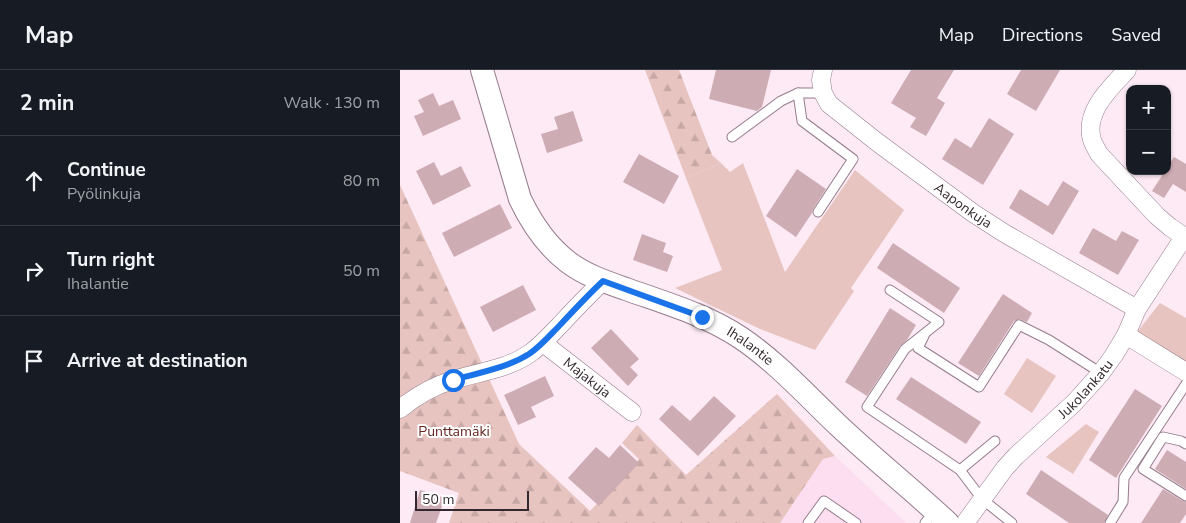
<!DOCTYPE html>
<html lang="en">
<head>
<meta charset="utf-8">
<style>
	:root { --surface:#171b24; --page:#20242c; --text:#f1f3f6; --muted:#9ea1a6; --line:#363941 }
	body { margin:0; font-family:"Nunito Sans",sans-serif; background:var(--page); color:var(--text) }
	.controls { position:absolute; right:15px; top:15px; display:grid; overflow:hidden; border-radius:10px; box-shadow:0 1px 4px #0004 }
	.controls button { width:45px; height:45px; display:grid; place-items:center; padding:0; border:0; border-bottom:1px solid var(--line); background:var(--surface); color:var(--text); font:25px sans-serif }
	.scale { position:absolute; left:15px; bottom:12px; width:114px; box-sizing:border-box; padding-left:5px; border:2px solid #33282f; border-top:0; font-size:14px; line-height:18px; white-space:nowrap; color:#33282f; -webkit-text-stroke:4px #fff; paint-order:stroke }
	.stop { position:absolute; width:15px; height:15px; margin:-11px; border:4px solid #1a73e8; border-radius:50%; background:#fff }
	.stop.end { background:#1a73e8; border-color:#fff; box-shadow:0 1px 5px #0008 }
	.list { margin:0; padding:0; list-style:none }
	h2 { display:flex; justify-content:space-between; align-items:center; height:65px; margin:0; padding:0 20px; font-size:21px }
	h2 small { font-size:16px; font-weight:400; color:var(--muted) }
	.list li { display:grid; grid-template-columns:32px 1fr auto; gap:15px; align-items:center; box-sizing:border-box; height:90px; padding:0 20px; border-top:1px solid var(--line) }
	.list b { display:block; font-size:19px; white-space:nowrap }
	.list p { margin:0; font-size:16px; white-space:nowrap; color:var(--muted) }
	.list em { font-size:16px; font-style:normal; color:var(--muted) }
	.icon { flex:none; width:28px; height:28px; fill:none; stroke:currentColor; stroke-width:2; stroke-linecap:round; stroke-linejoin:round }
	.map { position:relative; flex:none; width:786px; height:453px; overflow:hidden }
	header { display:flex; align-items:center; gap:30px; box-sizing:border-box; height:70px; padding:0 25px; background:var(--surface); border-bottom:1px solid var(--line) }
	header strong { font-size:24px }
	nav { display:flex; gap:28px; margin-inline-start:auto; font-size:18px }
	main { display:flex }
	aside { flex:1; background:var(--surface) }
	.map>svg:first-child { display:block }
</style>
</head>
<body>
<header>
<strong>Map</strong>
<nav><a>Map</a><a>Directions</a><a>Saved</a></nav>
</header>
<main>
<aside>
<h2>2 min<small>Walk · 130 m</small></h2>
<ul class="list">
<li><svg class="icon" aria-label="ahead" viewBox="0 0 24 24"><path d="M12 20V5M6 11l6-6 6 6"/></svg><div><b>Continue</b><p>Pyölinkuja</p></div><em>80 m</em></li>
<li><svg class="icon" aria-label="right" viewBox="0 0 24 24"><path d="M7 20v-9h11M14 6l5 5-5 5"/></svg><div><b>Turn right</b><p>Ihalantie</p></div><em>50 m</em></li>
<li><svg class="icon" aria-label="arrive" viewBox="0 0 24 24"><path d="M6 21V4h12l-3 4 3 4H6"/></svg><div><b>Arrive at destination</b></div></li>
</ul>
</aside>
<div class="map">
<svg width="786" height="453" viewBox="0 0 786 453">
	<defs>
		<pattern id="forest-firs" width="22" height="20" patternUnits="userSpaceOnUse" patternTransform="scale(1.25)"><rect width="22" height="20" fill="#e7c4c0"/><path d="M5 1l3.5 6h-7zM16 11l3.5 6h-7z" fill="#c7a8a5"/></pattern>
	</defs>
	<rect width="100%" height="100%" fill="#fdeaf5"/>
	<path fill="#fcdef0" d="M435,386L506,453H380L423,389Z"/>
	<g fill="url(#forest-firs)">
		<path d="M245,0H279L312,85L321,93L286,108Z"/>
		<path d="M0,115L119,374L190,441L239,389L222,373L237,355L286,405L377,324L435,386L423,389L380,453H49L59,423L0,401Z"/>
	</g>
	<g fill="#e7c4c0">
		<path d="M321,93L330,102L343,93L385,202L455,100L504,140L451,218L454,221L415,280L360,259L275,218L322,200L286,108Z"/>
		<path d="M760,233L786,248V292L737,262Z"/>
		<path d="M627,288L656,306L632,343L604,324Z"/>
		<path d="M686,354L699,362L673,404L646,387Z"/>
	</g>
	<g fill="#ceacb3">
		<path d="M316,0H371L362,37L357,41L309,29Z"/>
		<path d="M511,0H554L537,28L545,33L526,66L510,57L516,48L491,33Z"/>
		<path d="M621,0H660L636,41L607,24Z"/>
		<path d="M33,23L39,36L53,30L61,49L23,66L14,46L24,42L18,30Z"/>
		<path d="M173,41L183,71L147,83L141,64L158,59L154,47Z"/>
		<path d="M589,48L614,64L583,115L542,89L555,68L571,78Z"/>
		<path d="M239,84L279,106L264,134L223,112Z"/>
		<path d="M774,87L786,94V122L773,114L764,128L752,121L765,101H767V97Z"/>
		<path d="M34,92L41,106L61,96L71,116L33,135L16,101Z"/>
		<path d="M397,99L426,119L413,139L412,143L396,167L366,146Z"/>
		<path d="M663,111L679,121L653,165L609,138L620,119L648,136Z"/>
		<path d="M100,134L112,158L54,187L42,163Z"/>
		<path d="M693,158L716,171L722,161L739,170L718,205L679,183Z"/>
		<path d="M242,164L266,173L263,182L273,186L267,202L233,190Z"/>
		<path d="M493,173L560,218L544,243L477,198Z"/>
		<path d="M123,215L136,240L93,262L80,237Z"/>
		<path d="M603,224L632,243L627,252L619,249L614,251L579,306L558,293Z"/>
		<path d="M490,238L516,255L507,270L500,276L467,326L445,312Z"/>
		<path d="M211,259L239,289L230,297L238,305L228,316L191,278Z"/>
		<path d="M145,306L154,326L131,337L136,347L118,355L104,325Z"/>
		<path d="M511,307L581,352L566,374L496,329Z"/>
		<path d="M735,319L762,336L716,408L689,390Z"/>
		<path d="M314,326L336,346L298,386L259,349L272,335L290,351Z"/>
		<path d="M220,375L239,393L199,436L168,408L196,377L209,388Z"/>
		<path d="M767,380L786,392V419L755,399Z"/>
		<path d="M641,400L708,445L704,453H669L626,424Z"/>
		<path d="M763,419L783,431L786,432V444L780,453H741Z"/>
		<path d="M20,420L45,428L36,453H10Z"/>
	</g>
	<g fill="none" stroke-linecap="round" stroke-linejoin="round">
		<g stroke="#967b8c" stroke-width="11">
			<g id="service">
				<path d="M332,67L381,31L398,23"/>
				<path d="M418,142L453,89L402,51L398,23H423"/>
				<path d="M490,220L539,252L505,279L467,337L560,400L582,429L612,453"/>
				<path d="M524,266L518,278L579,317L619,255L649,270L701,303"/>
				<path d="M786,374L781,371L763,367L743,399L786,426"/>
				<path d="M560,400L595,371"/>
				<path d="M408,453L424,431L456,453"/>
				<path d="M525,453L535,441"/>
				<path d="M710,453L723,432L724,408L786,314"/>
			</g>
		</g>
		<g stroke="#967b8c" stroke-width="19">
			<g id="minor">
				<path id="s1" d="M423,0L421,10L423,23L429,34L477,72L573,143L604,163L737,239"/>
				<path d="M727,0C709,19 684,42 692,70C694,75 697,80 699,84L757,146L770,157L786,168"/>
				<path d="M726,265L786,302"/>
				<path id="s2" d="M143,273L232,342"/>
				<path d="M0,339C16,326 33,316 53,310C79,302 107,299 129,284C141,276 150,265 160,255C174,240 188,225 203,211"/>
				<path id="s3" d="M565,453L605,398L616,386L674,333L701,303L714,285L726,265L737,239L784,167"/>
			</g>
		</g>
		<g stroke="#967b8c" stroke-width="24">
			<g id="tertiary">
				<path id="s4" d="M82,0L120,129C131,152 147,176 168,192C185,205 206,212 226,219C265,233 307,245 341,268C378,293 408,327 440,357C475,390 513,420 548,453"/>
			</g>
		</g>
		<use href="#service" stroke="#fff" stroke-width="9"/>
		<use href="#minor" stroke="#fff" stroke-width="18"/>
		<use href="#tertiary" stroke="#fff" stroke-width="22"/>
	</g>
	<g fill="none" stroke-linecap="round" stroke-linejoin="round">
		<path stroke="#1a73e8" stroke-width="6" d="M53,310C78,303 107,298 129,284C141,276 150,265 160,255C174,240 188,225 203,211L302,247"/>
	</g>
	<g text-anchor="middle" dominant-baseline="central" stroke-width="4" stroke-linejoin="round" paint-order="stroke">
		<g font-size="14" fill="#33282f" stroke="#fff">
			<text stroke="none"><textPath href="#s1" startOffset="204">Aaponkuja</textPath></text>
			<text stroke="none"><textPath href="#s4" startOffset="416">Ihalantie</textPath></text>
			<text stroke="none"><textPath href="#s2" startOffset="56">Majakuja</textPath></text>
			<text stroke="none"><textPath href="#s3" startOffset="181">Jukolankatu</textPath></text>
		</g>
		<g font-size="14" fill="#662622" stroke="#fff">
			<text x="54" y="361">Punttamäki</text>
		</g>
	</g>
</svg>
<div class="controls">
<button>+</button>
<button>−</button>
</div>
<div class="scale">50 m</div>
<div class="stop" style="left:53px;top:310px"></div>
<div class="stop end" style="left:302px;top:247px"></div>
</div>
</main>
</body>
</html>
